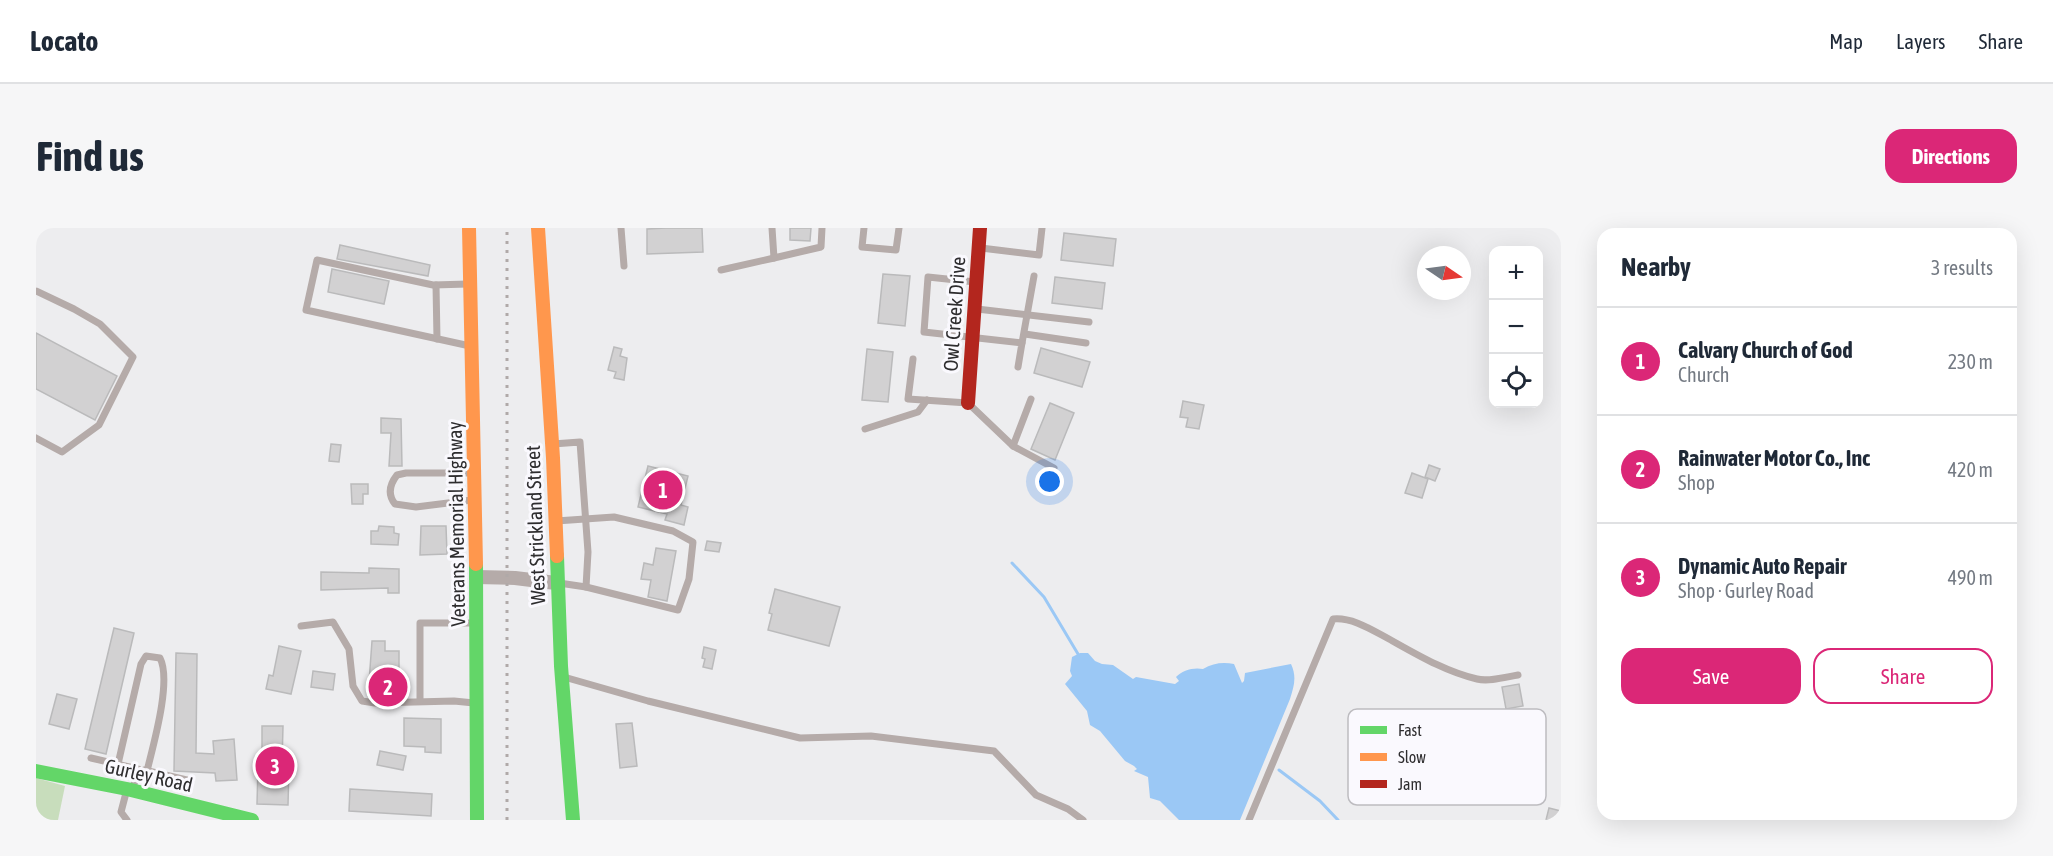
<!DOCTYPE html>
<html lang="en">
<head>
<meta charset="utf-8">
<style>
	:root { --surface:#fff; --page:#f6f6f7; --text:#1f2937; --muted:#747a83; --line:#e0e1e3; --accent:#db2777 }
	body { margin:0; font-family:"Asap Condensed",sans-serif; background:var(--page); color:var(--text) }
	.controls { position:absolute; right:18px; top:18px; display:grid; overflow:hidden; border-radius:12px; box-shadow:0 6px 24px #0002 }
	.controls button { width:54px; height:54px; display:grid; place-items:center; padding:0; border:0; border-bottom:2px solid var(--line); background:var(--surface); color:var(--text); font:30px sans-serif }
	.compass { position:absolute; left:1381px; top:18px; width:54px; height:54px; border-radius:50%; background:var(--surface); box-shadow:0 6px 24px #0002; rotate:103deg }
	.you { position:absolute; left:1014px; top:254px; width:21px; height:21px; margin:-15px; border:4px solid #fff; border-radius:50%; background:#1a73e8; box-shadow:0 0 0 9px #1a73e833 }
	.badge { display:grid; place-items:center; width:39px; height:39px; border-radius:50%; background:var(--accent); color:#fff; font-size:20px; font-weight:700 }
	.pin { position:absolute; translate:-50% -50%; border:3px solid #fff; box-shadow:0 2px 6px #0006 }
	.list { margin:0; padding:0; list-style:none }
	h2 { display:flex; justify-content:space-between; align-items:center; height:78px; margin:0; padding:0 24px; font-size:26px }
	h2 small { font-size:20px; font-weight:400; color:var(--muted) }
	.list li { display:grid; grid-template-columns:39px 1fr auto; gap:18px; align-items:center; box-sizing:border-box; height:108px; padding:0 24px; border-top:2px solid var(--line) }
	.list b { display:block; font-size:22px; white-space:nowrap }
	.list p { margin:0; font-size:20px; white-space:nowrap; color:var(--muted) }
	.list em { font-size:20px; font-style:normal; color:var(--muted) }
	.actions { display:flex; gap:12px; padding:18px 24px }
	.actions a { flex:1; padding:14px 0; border:2px solid var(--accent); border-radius:18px; text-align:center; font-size:21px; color:var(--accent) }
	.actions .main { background:var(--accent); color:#fff }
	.icon { flex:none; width:33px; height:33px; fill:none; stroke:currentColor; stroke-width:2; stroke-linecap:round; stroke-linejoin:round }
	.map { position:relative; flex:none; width:1525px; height:592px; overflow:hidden; border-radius:18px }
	header { display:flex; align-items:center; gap:36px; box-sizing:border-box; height:84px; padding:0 30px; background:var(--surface); border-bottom:2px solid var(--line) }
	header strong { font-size:28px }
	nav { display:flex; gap:33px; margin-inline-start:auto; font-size:21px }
	.intro { display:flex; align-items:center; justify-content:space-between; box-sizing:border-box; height:144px; padding:0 36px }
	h1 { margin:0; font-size:42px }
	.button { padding:15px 27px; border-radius:18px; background:var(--accent); color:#fff; font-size:21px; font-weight:700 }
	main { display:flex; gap:36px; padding:0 36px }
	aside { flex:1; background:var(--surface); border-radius:18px; box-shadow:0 6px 24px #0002 }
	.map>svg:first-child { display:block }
</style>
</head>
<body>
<header>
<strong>Locato</strong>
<nav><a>Map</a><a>Layers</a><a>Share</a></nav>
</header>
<div class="intro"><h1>Find us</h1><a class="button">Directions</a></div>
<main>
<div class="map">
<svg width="1525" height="592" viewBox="0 0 1525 592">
	<rect width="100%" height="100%" fill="#ededef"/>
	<path fill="#c8ddbc" d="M0,550L29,558L22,592H0Z"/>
	<path fill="#9bc8f5" d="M1044,425H1052L1059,433L1066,436L1077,437L1097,451L1100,449L1139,456L1143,453L1140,449C1146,442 1158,439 1167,441C1177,435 1187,434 1198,436L1206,455L1208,453L1209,445L1255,436C1261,449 1258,458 1254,471L1204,592H1143L1124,573L1114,570L1112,549L1098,543L1101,541L1098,538L1089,533L1064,503L1054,497L1051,483L1029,456L1036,448L1034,443L1036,429Z"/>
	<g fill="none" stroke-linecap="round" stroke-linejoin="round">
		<g stroke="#9bc8f5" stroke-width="3">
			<path d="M976,335L1008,369L1042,426"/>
			<path d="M1243,542L1284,573L1302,592"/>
		</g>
	</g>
	<g fill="#d2d1d2" stroke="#bababb" stroke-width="1.5">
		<path d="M630,0H666L667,24L611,26V1Z"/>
		<path d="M754,0H775L774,13L754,12Z"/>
		<path d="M1028,5L1080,11L1077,38L1025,32Z"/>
		<path d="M304,17L394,37L392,48L301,31Z"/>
		<path d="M296,41L353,53L348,76L292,64Z"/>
		<path d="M847,46L874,48L869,98L842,95Z"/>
		<path d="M1019,49L1069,55L1066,81L1016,75Z"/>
		<path d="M0,105L81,148L59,192L0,161Z"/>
		<path d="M578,119L586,121L584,128L591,130L588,152L578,150L580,144L572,142Z"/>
		<path d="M1005,120L1054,134L1046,159L998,145Z"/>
		<path d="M831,121L857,124L852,174L826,172Z"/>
		<path d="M1147,173L1168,177L1163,201L1150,199L1152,190L1144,189Z"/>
		<path d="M1014,175L1038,185L1019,232L995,221Z"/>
		<path d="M345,190L365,191L366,238H353L355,205H345Z"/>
		<path d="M295,216L305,217L303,234L293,233Z"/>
		<path d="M1393,237L1404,241L1399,253L1389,249Z"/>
		<path d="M612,238L652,248L645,277L652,279L648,297L629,292L631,286L602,279Z"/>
		<path d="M1376,245L1392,251L1386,270L1369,265Z"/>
		<path d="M315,256H332V266H327V276H316Z"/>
		<path d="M343,298L358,299V305L363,306L362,317L335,316V303H342Z"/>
		<path d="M385,298H410L411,326L384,327Z"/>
		<path d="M671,313L685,315L683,324L669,322Z"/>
		<path d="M620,320L640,323L631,373L612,369L615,352L605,351L608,335L617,337Z"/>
		<path d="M333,340L363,341V365H352V360L285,362V344L333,345Z"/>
		<path d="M739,361L804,379L793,418L732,402L736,386L733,385Z"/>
		<path d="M78,400L98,405L70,526L49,521Z"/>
		<path d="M336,413H349V423H363V449H366V469L332,468Z"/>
		<path d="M243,418L265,423L255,466L230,461L233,447L237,448Z"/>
		<path d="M668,419L680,422L676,441L667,439L669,431L666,430Z"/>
		<path d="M140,425L161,426L160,525L178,526L177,513L198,511L201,552L180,553L179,545L138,543Z"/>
		<path d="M277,443L299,446L297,462L275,459Z"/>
		<path d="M1483,456L1487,478L1470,481L1466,459Z"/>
		<path d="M21,466L41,471L33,501L13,496Z"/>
		<path d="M368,490L405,491V525L389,524V519L368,518Z"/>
		<path d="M596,495L601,538L584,540L580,496Z"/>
		<path d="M226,498H247L246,537H253L252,577L221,576L222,538L226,539Z"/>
		<path d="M344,523L370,528L367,542L341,537Z"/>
		<path d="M314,561L396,566L395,588L313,583Z"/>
		<path d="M1513,580L1525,583V592H1510Z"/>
	</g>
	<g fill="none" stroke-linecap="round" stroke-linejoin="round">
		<g stroke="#b5aba9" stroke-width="7">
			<path d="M585,0L588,38"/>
			<path d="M736,0L738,30L785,19L786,0"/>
			<path d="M828,0L826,19L860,22L863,0"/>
			<path d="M945,20L1003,27L1006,0"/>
			<path d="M685,42L738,30"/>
			<path d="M939,54L892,49L888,104L986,115L982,139"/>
			<path d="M432,56L397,57L281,32L270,82L434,118"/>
			<path d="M400,57L401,111"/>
			<path d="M0,63L38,81L64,96L97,129L63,197L26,224L0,210"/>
			<path d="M941,81L1053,94"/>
			<path d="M989,106L1050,115"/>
			<path d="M986,115L998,48"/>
			<path d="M877,131L872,171L932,175L977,218L995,171"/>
			<path d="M829,201L882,184L891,172"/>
			<path d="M517,216L544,214L552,324L550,359"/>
			<path d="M977,218L1018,240"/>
			<path d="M434,245H370L361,247C354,256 351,266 359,276L380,279L436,272"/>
			<path d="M520,293L578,289L637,303L657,314L653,351L642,382L550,359L523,355"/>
			<path d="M265,398L297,394L313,421L317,458L326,473L339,475L418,473L438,475"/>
			<path d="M528,449L612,473L764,510L835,508L958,523L1000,567L1032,581L1047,592"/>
			<path d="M384,473V395H438"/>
			<path d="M55,530L102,541L97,560"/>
			<path d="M82,536L105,436L110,428L124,430C136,453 117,518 111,543"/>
			<path d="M108,542L155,553"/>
			<path d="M91,561L85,584L91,592"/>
			<path d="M1213,592L1297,391C1316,389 1336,402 1353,411C1380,426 1410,444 1441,451C1453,454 1470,449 1482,447"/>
		</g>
		<path stroke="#b5aba9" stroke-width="14" d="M440,349L479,350L520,355"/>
		<g stroke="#63d668" stroke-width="14">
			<path d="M521,328L525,438L537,592"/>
			<path d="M440,336L441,592"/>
			<path d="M0,543L91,561L216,592"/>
		</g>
		<g stroke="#ff974d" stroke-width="14">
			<path d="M433,0L440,336"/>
			<path d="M502,0L517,230L521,328"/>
		</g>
		<path stroke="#b3261e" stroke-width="14" d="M932,175L944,0"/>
		<path stroke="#b0a9a8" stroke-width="3" stroke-dasharray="3 6" stroke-linecap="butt" d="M471,592V0"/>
	</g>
	<g text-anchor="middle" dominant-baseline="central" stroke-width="6" stroke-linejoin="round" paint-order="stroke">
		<g font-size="20" fill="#2e2d2f" stroke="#faf9fe">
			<text transform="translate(918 86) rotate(-86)">Owl Creek Drive</text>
			<text transform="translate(420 296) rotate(-91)">Veterans Memorial Highway</text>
			<text transform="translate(499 297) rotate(-92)">West Strickland Street</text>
			<text transform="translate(113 547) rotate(13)">Gurley Road</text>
		</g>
	</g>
	<rect x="1312" y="481" width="198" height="96" rx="9" fill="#faf9fe" stroke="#bdbcc0" stroke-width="1.5"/>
	<rect x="1324" y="498" width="27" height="8" fill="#63d668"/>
	<rect x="1324" y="525" width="27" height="8" fill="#ff974d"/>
	<rect x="1324" y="552" width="27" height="8" fill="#b3261e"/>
	<g font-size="16" fill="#2e2d2f">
		<text x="1362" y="508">Fast</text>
		<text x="1362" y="535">Slow</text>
		<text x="1362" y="562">Jam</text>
	</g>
</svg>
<div class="controls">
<button>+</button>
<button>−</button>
<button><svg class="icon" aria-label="locate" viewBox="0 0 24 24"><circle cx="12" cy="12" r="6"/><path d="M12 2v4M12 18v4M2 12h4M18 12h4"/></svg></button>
</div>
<svg class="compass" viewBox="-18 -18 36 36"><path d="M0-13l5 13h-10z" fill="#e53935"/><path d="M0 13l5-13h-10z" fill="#747a83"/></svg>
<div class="you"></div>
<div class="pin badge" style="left:627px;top:262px">1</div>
<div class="pin badge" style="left:352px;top:459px">2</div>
<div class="pin badge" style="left:239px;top:538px">3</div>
</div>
<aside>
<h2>Nearby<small>3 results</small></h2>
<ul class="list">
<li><span class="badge">1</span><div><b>Calvary Church of God</b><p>Church</p></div><em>230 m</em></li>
<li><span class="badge">2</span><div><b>Rainwater Motor Co., Inc</b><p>Shop</p></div><em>420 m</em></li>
<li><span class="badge">3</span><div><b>Dynamic Auto Repair</b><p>Shop · Gurley Road</p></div><em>490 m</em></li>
</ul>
<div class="actions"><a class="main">Save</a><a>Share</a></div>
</aside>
</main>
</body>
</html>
